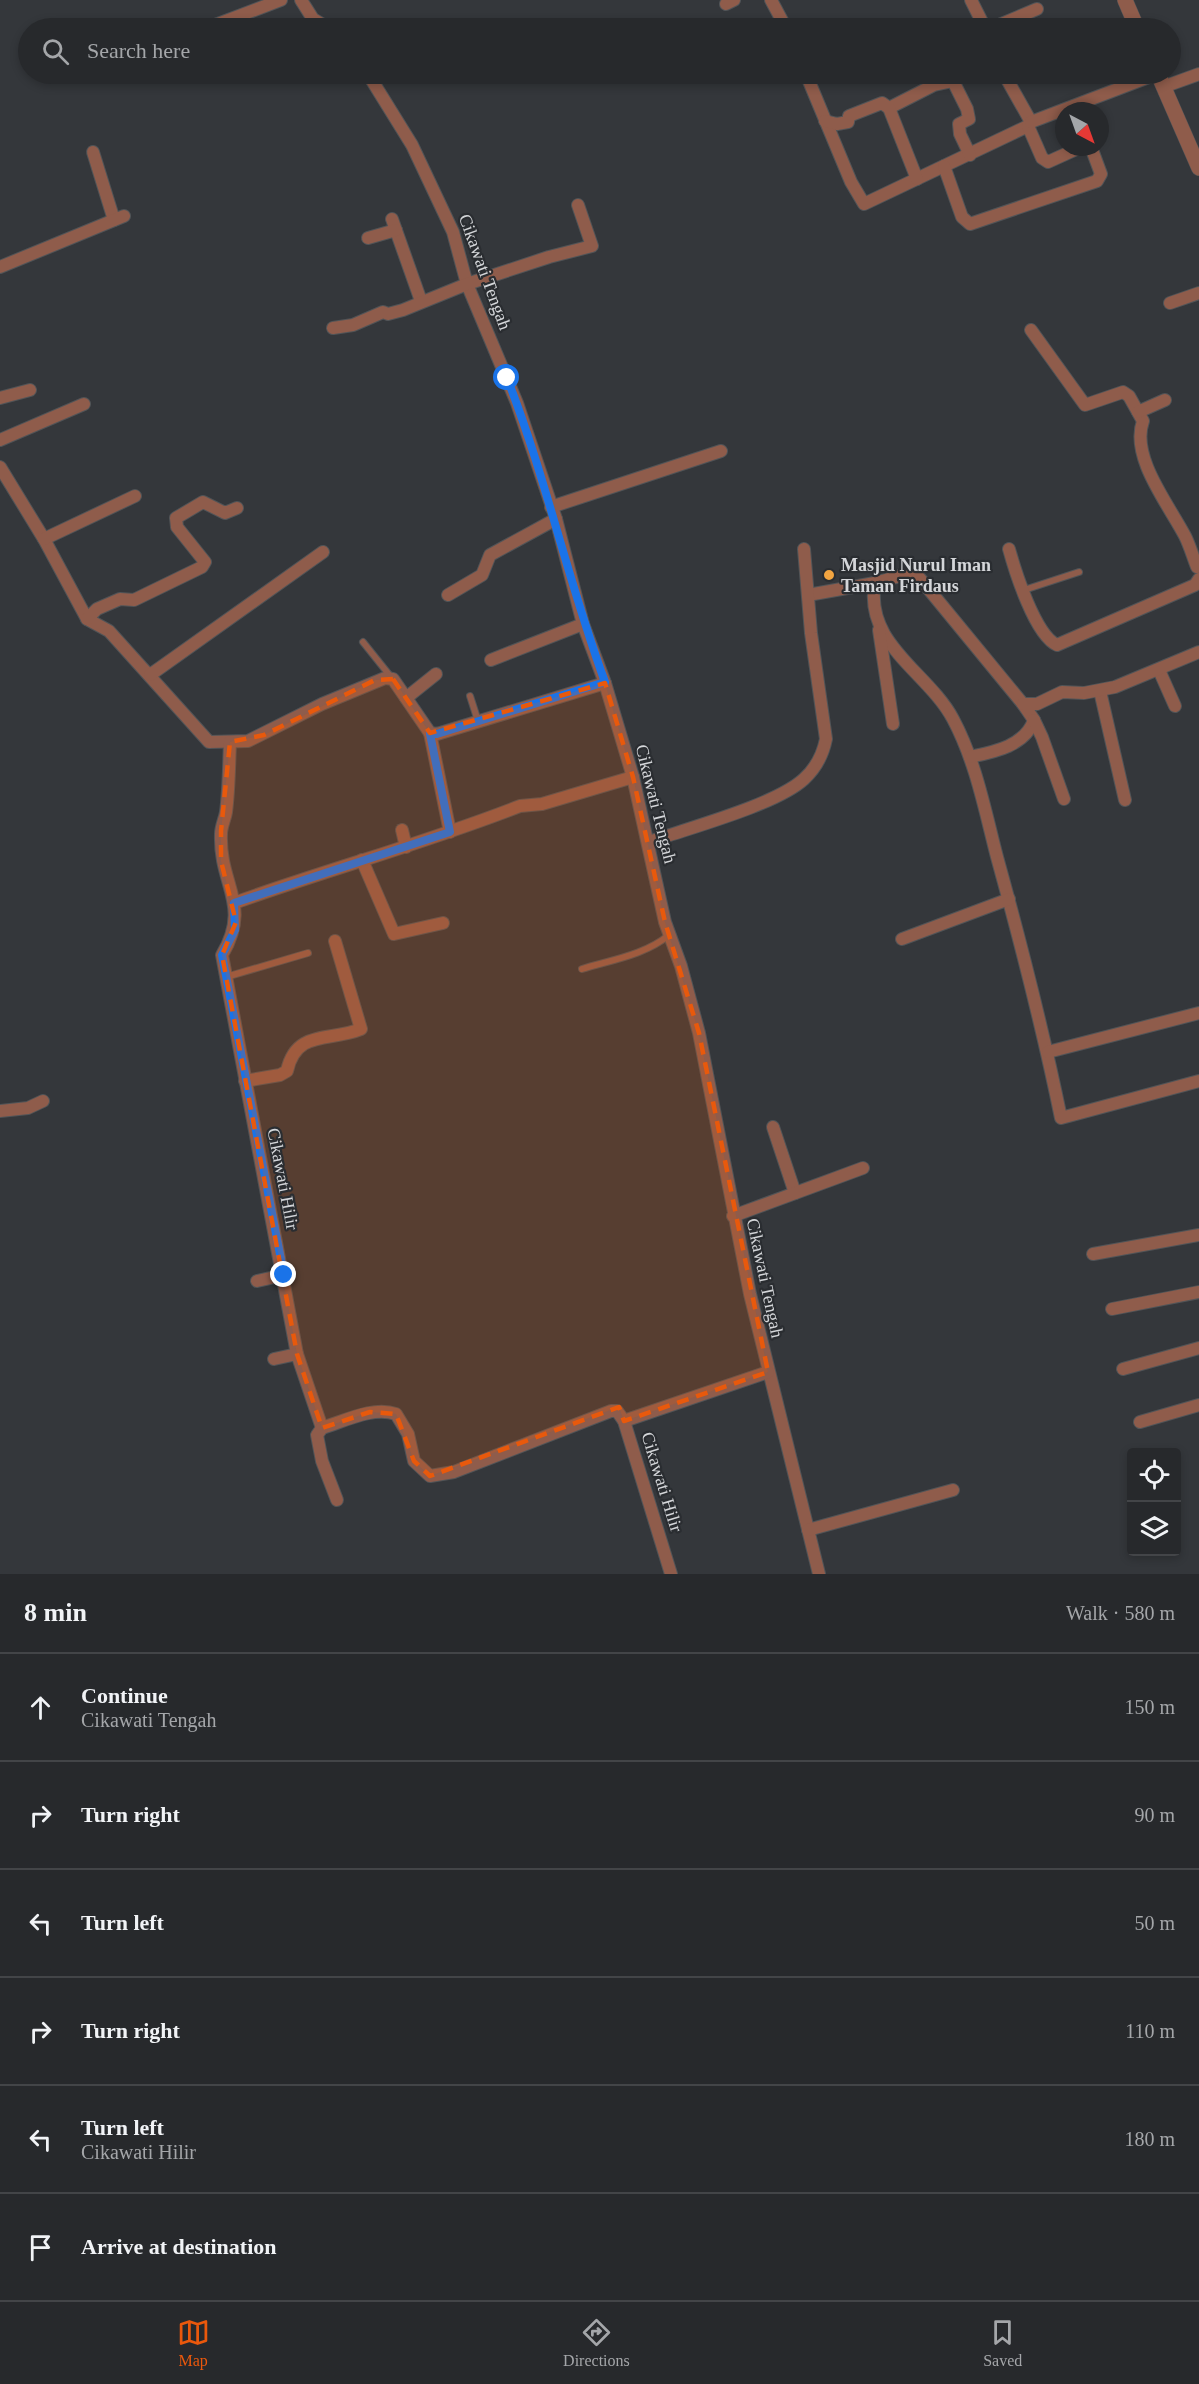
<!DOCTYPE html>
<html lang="en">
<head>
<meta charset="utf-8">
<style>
	:root { --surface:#27292c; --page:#2f3134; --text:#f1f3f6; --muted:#a4a6a9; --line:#434548; --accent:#ea580c }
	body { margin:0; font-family:Georgia,serif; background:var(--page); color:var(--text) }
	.controls { position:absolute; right:18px; bottom:18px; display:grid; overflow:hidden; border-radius:6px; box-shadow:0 3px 9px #0003 }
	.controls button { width:54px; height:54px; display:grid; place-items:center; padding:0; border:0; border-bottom:2px solid var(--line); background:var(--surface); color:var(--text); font:30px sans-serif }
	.compass { position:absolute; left:1055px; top:102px; width:54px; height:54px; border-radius:50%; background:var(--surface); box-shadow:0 3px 9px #0003; rotate:139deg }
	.stop { position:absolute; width:18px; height:18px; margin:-14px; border:4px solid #1a73e8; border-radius:50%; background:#fff }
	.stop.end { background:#1a73e8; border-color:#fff; box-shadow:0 2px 6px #0008 }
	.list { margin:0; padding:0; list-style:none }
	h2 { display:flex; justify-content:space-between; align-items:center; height:78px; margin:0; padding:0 24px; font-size:26px }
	h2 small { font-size:20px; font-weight:400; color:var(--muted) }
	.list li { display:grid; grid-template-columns:39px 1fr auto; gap:18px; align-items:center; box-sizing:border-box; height:108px; padding:0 24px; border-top:2px solid var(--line) }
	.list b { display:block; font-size:22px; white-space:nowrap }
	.list p { margin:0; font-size:20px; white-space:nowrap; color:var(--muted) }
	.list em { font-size:20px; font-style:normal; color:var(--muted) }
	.icon { flex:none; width:33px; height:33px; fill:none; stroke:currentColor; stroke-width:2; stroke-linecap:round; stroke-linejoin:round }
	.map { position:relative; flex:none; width:1199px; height:1574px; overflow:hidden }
	.search { position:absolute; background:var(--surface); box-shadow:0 3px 9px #0003; left:18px; right:18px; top:18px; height:66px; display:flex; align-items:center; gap:15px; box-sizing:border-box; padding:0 21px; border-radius:33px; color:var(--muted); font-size:22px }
	.sheet { height:726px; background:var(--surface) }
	nav { display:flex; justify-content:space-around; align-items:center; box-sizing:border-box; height:84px; border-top:2px solid var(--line); background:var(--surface); font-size:16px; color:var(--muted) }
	nav a { display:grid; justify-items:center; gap:3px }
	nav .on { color:var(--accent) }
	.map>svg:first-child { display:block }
</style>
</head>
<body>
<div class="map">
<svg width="1199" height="1574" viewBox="0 0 1199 1574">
	<rect width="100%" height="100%" fill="#34373b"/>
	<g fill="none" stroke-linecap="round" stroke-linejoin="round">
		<g stroke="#515457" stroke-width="8">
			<g id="service">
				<path d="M1021,591L1079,572"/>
				<path d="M363,642L391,677"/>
				<path d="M470,696L478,721"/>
				<path d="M582,969C611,960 645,955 669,935"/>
				<path d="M226,977L308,953"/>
			</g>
		</g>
		<g stroke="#515457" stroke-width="14">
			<g id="minor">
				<path d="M301,0L313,19L328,28"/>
				<path d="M771,0L786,28"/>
				<path d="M971,0L985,28"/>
				<path d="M726,4L734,0"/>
				<path d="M207,28L281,0"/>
				<path d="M992,28L1037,9"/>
				<path d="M368,74L412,145L453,232L467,284L517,403L556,519L583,624L605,683L633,777L665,922L681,966L699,1033L750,1294L819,1574"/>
				<path d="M806,74L851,182L864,204L1028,126"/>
				<path d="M1004,74L1031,122L1028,126L1042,158L1048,162L1081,147"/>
				<path d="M1163,87L1199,74"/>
				<path d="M889,108L934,85L953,81L967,109L969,119L959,124L960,134L970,155"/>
				<path d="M825,121L837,124L848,122L849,116L882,103L889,108L917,179"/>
				<path d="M1031,122L1157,74"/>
				<path d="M93,152L114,220"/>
				<path d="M944,166L962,217L970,224L1097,181L1101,174L1091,147"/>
				<path d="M392,219L421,301"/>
				<path d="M368,238L396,230"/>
				<path d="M0,267L124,216"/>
				<path d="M1170,303L1199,293"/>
				<path d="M333,328L353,325L383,312L388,314L403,310L467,284L549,257L592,246L578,205"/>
				<path d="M1031,330L1085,405L1123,392L1129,396L1143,421C1130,457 1169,505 1185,536C1190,546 1193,557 1197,567"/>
				<path d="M0,398L30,390"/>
				<path d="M1138,412L1165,400"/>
				<path d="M0,440L84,404"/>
				<path d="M0,467L44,539L87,619L109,631L209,742L248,741L322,704L385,678L393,679L430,733L437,734L605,683"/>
				<path d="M551,507L721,451"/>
				<path d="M44,539L135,496"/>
				<path d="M1009,549C1015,571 1035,635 1057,645L1195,585L1199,579"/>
				<path d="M875,583C864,644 928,672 953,719C976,762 985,811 997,857C1021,944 1043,1030 1061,1118L1199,1081"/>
				<path d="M448,595L482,575L490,555L556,519"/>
				<path d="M808,595L875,583L910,573L917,575L1023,704L1034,720C1025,746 994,752 970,757"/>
				<path d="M87,619L97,609L120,599L134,600L202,567L205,562L177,527L176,518L203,502L225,513L237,508"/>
				<path d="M879,630L893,724"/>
				<path d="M491,660L583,624"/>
				<path d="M1159,670L1175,706"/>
				<path d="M150,675L323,552"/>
				<path d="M1100,691L1125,800"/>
				<path d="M406,698L436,674"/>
				<path d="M1023,704H1037L1062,692L1084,693L1115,687L1199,652"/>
				<path d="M1034,720L1042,737L1064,799"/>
				<path d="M430,733L450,832"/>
				<path d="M230,742C229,765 229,789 226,812C225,819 221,826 221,834C219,886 252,904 222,955L297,1354L322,1428"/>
				<path d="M402,830L406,847"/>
				<path d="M649,842C688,828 776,805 804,779C816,768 823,754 826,739L811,633L804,549"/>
				<path d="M362,860L394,934L443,923"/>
				<path d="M234,903C329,869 426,843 520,806L542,804L633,777"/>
				<path d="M902,939L1009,899"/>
				<path d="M1048,1052L1199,1013"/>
				<path d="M245,1081L280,1075L287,1071C296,1029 330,1042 361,1029L335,941"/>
				<path d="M0,1111L28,1108L43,1101"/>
				<path d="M773,1127L795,1193"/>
				<path d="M733,1216L863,1168"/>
				<path d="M1093,1254L1199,1235"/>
				<path d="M257,1281L284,1275"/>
				<path d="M1112,1309L1199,1292"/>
				<path d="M274,1359L297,1354"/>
				<path d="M1123,1369L1199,1348"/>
				<path d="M624,1421L768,1372"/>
				<path d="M1140,1422L1199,1405"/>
				<path d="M322,1428C345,1421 373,1406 396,1414L408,1434L414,1461L430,1476L454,1472L611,1411H617L624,1421L671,1574"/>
				<path d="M322,1428L317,1435L322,1461L337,1500"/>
				<path d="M808,1530L953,1490"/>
			</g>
		</g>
		<g stroke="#515457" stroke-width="16">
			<g id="tertiary">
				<path d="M1125,0L1137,28"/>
				<path d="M1158,74L1199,168"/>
			</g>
		</g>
		<use href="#service" stroke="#8f5c4b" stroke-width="6"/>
		<use href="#minor" stroke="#8f5c4b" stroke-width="12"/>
		<use href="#tertiary" stroke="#8f5c4b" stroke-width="15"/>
	</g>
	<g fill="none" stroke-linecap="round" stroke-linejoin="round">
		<path stroke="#1a73e8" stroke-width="8" d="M284,1275L222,955L235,930L234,903L450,832L430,734H437L605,682C568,582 546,477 507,378"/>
	</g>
	<path fill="#e8590c" fill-opacity="0.2" stroke="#e8590c" stroke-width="4.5" stroke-dasharray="12 8" stroke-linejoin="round" d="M393,679L430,733L605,683L633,777L665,922L699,1033L768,1372L624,1421L619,1407L430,1476L414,1461L396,1414L370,1412L322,1428L297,1354L222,955L236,922L221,861V831L230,742L264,735L375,680Z"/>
	<circle fill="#f2a541" stroke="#2a2d31" stroke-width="2" cx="829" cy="575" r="6"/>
	<g text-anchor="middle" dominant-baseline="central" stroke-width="4.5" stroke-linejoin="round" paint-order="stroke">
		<g font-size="18" fill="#d4d6d9" stroke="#2a2d31">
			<text transform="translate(485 272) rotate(70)">Cikawati Tengah</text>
			<text transform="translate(656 804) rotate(76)">Cikawati Tengah</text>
			<text transform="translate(283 1179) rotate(79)">Cikawati Hilir</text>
			<text transform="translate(765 1278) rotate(78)">Cikawati Tengah</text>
			<text transform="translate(662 1482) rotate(73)">Cikawati Hilir</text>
		</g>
		<g font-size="18" font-weight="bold" fill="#d4d6d9" stroke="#2a2d31" text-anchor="start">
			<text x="841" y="565">Masjid Nurul Iman<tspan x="841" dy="21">Taman Firdaus</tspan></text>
		</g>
	</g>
</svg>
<div class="controls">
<button><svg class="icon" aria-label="locate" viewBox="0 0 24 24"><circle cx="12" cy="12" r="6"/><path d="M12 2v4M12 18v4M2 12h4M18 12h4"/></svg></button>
<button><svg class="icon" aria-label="layers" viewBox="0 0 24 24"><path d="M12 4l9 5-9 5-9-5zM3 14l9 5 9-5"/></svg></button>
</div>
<svg class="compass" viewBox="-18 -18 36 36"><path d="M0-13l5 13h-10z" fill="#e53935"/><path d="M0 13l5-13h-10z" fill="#a4a6a9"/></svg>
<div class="stop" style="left:507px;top:378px"></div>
<div class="stop end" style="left:284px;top:1275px"></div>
<div class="search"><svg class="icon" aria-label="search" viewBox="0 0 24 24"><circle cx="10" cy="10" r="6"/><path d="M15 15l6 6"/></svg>Search here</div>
</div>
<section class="sheet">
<h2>8 min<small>Walk · 580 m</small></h2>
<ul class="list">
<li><svg class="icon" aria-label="ahead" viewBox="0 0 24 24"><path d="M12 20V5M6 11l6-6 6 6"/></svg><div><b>Continue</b><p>Cikawati Tengah</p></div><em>150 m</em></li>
<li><svg class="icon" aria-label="right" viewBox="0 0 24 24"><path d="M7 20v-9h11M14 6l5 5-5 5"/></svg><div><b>Turn right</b></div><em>90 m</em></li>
<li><svg class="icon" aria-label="left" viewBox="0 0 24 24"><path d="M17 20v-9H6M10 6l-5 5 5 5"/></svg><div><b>Turn left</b></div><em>50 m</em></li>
<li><svg class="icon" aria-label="right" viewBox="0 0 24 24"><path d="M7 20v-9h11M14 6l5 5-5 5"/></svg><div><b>Turn right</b></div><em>110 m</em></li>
<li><svg class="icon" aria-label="left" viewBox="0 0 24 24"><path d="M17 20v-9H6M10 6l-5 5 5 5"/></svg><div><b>Turn left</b><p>Cikawati Hilir</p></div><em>180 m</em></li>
<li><svg class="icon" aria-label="arrive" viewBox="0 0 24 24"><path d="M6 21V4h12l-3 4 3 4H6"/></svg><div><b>Arrive at destination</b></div></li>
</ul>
</section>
<nav>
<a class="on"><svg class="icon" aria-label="map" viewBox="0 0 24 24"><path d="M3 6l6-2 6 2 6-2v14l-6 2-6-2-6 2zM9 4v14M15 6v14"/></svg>Map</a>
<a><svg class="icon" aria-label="directions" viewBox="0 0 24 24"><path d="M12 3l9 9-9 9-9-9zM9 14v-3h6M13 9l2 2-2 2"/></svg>Directions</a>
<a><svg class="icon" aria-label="saved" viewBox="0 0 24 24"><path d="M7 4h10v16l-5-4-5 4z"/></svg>Saved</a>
</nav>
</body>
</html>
